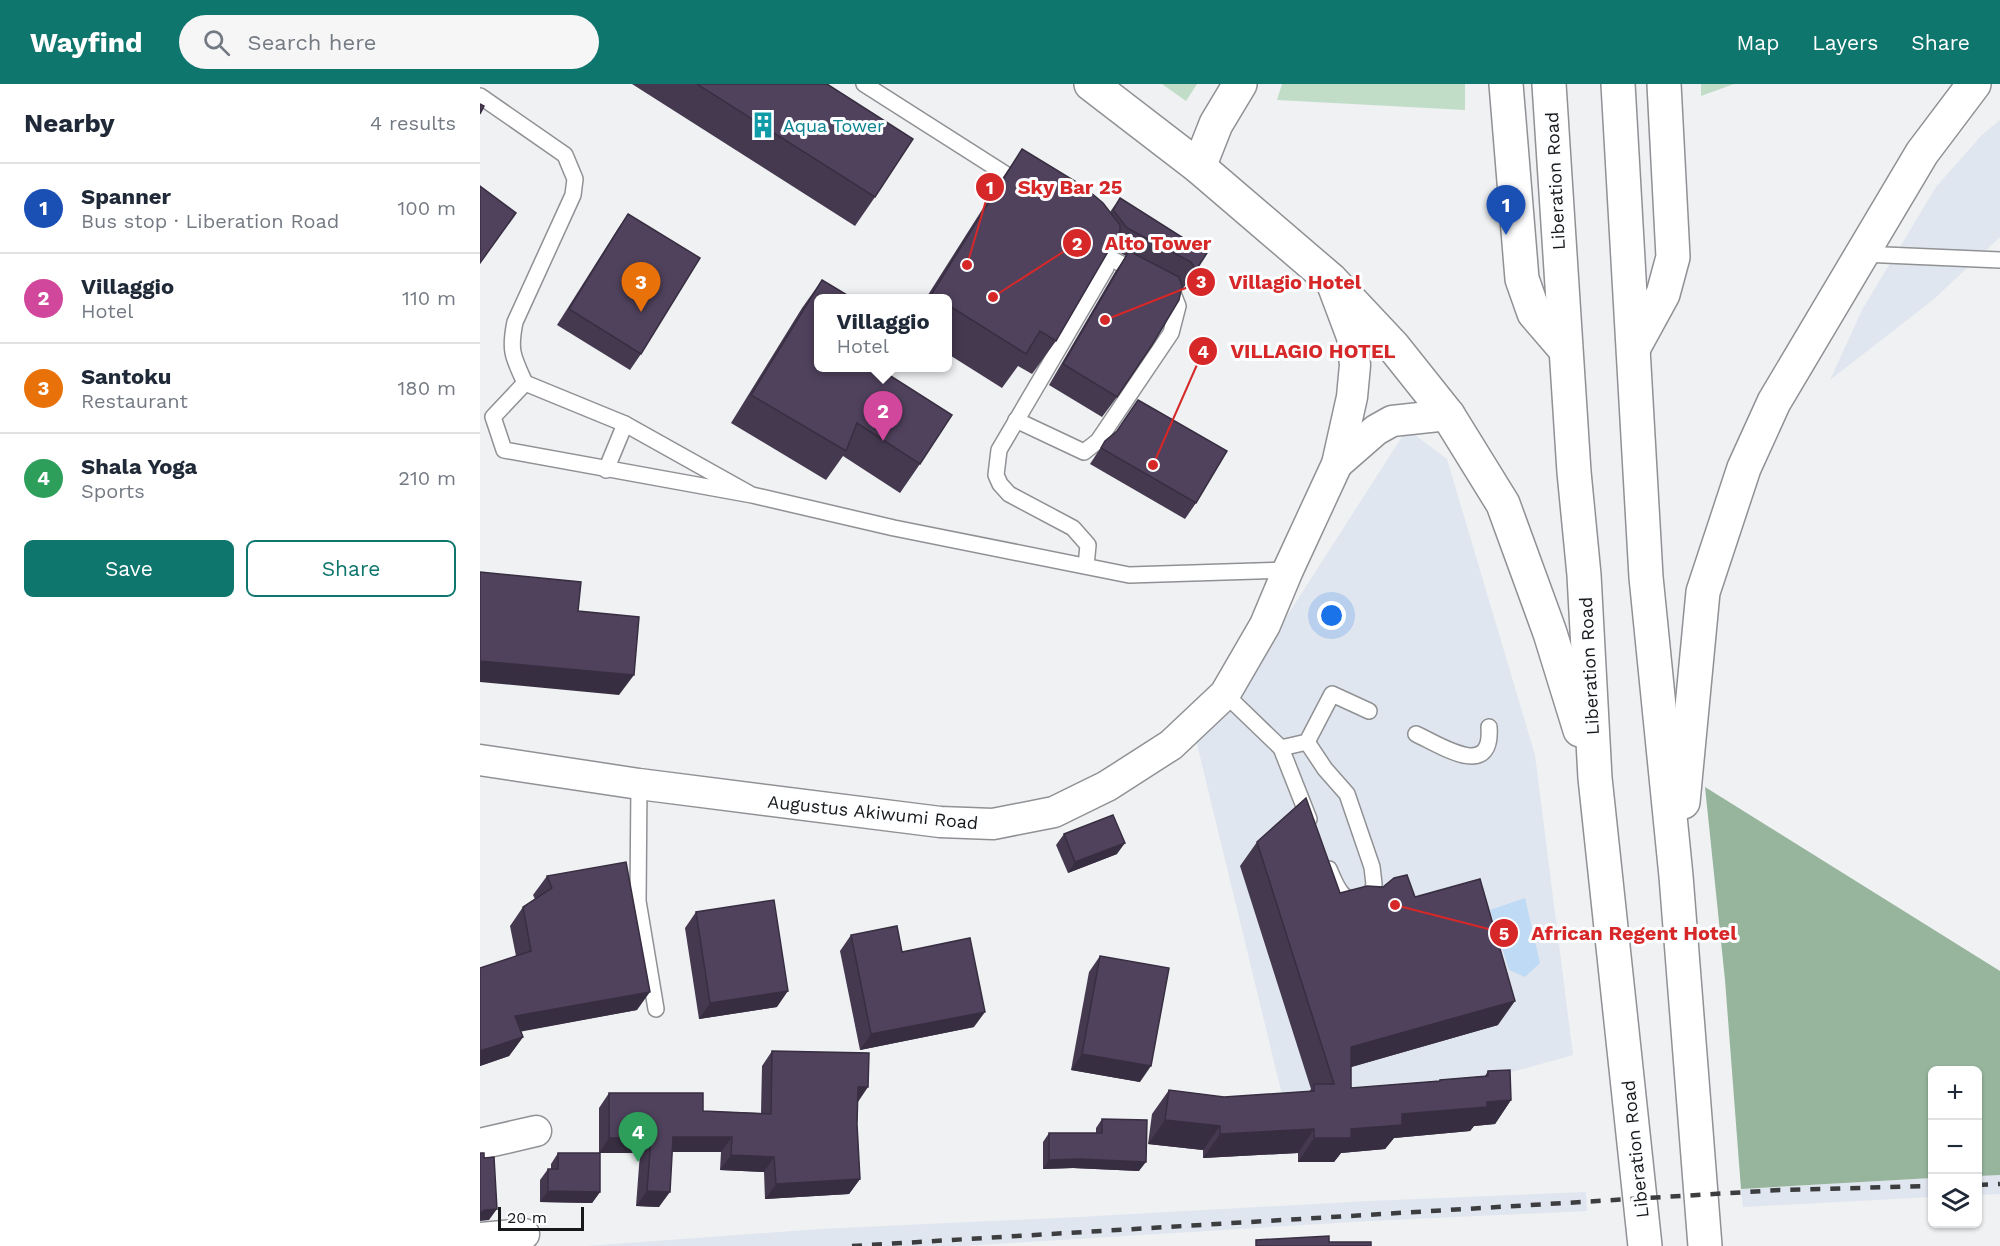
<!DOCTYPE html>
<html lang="en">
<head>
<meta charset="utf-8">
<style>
	:root { --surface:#fff; --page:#f6f6f7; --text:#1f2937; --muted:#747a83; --line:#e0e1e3; --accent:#0f766e }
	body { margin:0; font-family:"Work Sans",sans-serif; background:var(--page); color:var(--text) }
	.controls { position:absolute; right:18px; bottom:18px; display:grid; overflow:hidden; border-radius:9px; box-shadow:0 2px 4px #0004 }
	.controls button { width:54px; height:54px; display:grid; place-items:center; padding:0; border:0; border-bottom:2px solid var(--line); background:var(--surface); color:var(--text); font:30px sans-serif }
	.scale { position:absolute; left:18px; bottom:15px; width:86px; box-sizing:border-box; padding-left:6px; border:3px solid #171819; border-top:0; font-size:16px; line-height:21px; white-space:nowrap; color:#171819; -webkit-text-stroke:4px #fdfeff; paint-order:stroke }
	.you { position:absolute; left:852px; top:532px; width:21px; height:21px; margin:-15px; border:4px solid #fff; border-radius:50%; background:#1a73e8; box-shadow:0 0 0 9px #1a73e833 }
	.badge { display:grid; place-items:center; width:39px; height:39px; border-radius:50%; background:var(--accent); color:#fff; font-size:20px; font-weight:700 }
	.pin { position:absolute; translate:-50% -50px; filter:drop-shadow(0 2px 3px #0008) }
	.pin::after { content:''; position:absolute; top:32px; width:21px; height:18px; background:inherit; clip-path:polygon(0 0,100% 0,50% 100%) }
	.popup { position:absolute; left:334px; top:210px; width:138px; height:78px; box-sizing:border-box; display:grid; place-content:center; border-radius:9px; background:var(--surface); filter:drop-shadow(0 2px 4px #0005); font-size:20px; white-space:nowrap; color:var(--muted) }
	.popup b { font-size:22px; color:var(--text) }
	.popup::after { content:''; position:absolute; left:50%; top:100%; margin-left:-12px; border:12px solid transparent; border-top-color:var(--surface) }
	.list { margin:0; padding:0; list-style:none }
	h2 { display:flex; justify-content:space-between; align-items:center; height:78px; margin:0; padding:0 24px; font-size:26px }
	h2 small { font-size:20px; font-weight:400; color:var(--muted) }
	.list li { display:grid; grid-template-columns:39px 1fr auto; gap:18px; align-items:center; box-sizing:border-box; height:90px; padding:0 24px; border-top:2px solid var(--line) }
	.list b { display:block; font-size:22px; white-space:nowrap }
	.list p { margin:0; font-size:20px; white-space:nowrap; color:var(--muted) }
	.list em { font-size:20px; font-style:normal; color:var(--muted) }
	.actions { display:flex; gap:12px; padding:18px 24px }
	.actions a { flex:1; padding:14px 0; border:2px solid var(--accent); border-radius:9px; text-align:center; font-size:21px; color:var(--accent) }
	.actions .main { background:var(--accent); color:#fff }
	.icon { flex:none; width:33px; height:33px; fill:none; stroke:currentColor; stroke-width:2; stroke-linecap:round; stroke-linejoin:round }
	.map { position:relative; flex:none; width:1520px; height:1162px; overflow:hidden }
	header { display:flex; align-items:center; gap:36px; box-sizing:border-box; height:84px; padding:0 30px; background:var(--accent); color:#fff }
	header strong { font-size:28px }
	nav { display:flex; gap:33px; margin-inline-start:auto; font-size:21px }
	.search { width:420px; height:54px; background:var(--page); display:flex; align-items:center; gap:15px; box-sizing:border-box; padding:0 21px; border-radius:33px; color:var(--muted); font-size:22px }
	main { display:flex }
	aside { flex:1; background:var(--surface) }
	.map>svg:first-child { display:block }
</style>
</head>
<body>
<header>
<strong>Wayfind</strong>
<div class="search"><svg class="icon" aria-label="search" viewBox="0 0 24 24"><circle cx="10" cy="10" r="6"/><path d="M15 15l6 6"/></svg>Search here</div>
<nav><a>Map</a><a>Layers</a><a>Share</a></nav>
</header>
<main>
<aside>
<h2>Nearby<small>4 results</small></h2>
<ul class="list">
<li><span class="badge" style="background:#1a4fb4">1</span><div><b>Spanner</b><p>Bus stop · Liberation Road</p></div><em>100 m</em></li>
<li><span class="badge" style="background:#d1479c">2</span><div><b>Villaggio</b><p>Hotel</p></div><em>110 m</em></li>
<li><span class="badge" style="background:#e8710a">3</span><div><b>Santoku</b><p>Restaurant</p></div><em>180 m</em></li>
<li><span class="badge" style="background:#2e9e5b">4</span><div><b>Shala Yoga</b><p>Sports</p></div><em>210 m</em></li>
</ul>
<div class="actions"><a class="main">Save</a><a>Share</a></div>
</aside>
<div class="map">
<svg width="1520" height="1162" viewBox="0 0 1520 1162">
	<rect width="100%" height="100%" fill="#eff1f3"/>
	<g fill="#e0e6ef">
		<path d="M1520,36V153L1454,215L1350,296L1382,226L1456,103L1502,51Z"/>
		<path d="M927,345L967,375L1055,671L1093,971L928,1017L805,1023L716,656L780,574Z"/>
		<path d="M1520,1091V1110L1498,1111V1092Z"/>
		<path d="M1452,1094V1113L1263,1123L1261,1105Z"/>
		<path d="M1106,1108L1107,1127L889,1137L482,1162H107L340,1145L598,1133L889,1117Z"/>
	</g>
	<g fill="#c1ddc7">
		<path d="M682,0H717L706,17Z"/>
		<path d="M802,0H985V26L797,16Z"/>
		<path d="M1221,0H1254L1221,12Z"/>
	</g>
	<path fill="#97b59d" d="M1225,703L1520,887V1091L1498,1092V986H1452V1094L1261,1105L1245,896Z"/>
	<path fill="#bfdaf4" d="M1045,814L1060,879L1045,893L1029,886L1010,826Z"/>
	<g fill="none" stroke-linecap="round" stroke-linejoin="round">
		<g stroke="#909194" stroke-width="18">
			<g id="lane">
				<path d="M384,0L541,100"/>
				<path d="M0,12L85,71L95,95L93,111L35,238C29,267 33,273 45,299"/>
				<path d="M615,156L626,172L659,189"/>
				<path d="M1382,170L1520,176"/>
				<path d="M536,336L604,368L618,357L691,249L698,222L692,207L686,203"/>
				<path d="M126,386L145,340"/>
				<path d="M272,411L24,366L13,333L45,299L145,340L272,411L414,444L649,491L808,486"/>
				<path d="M606,482L608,461L593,444L529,410L520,400L516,391L519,366L626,184V172"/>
				<path d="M745,610L801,664L829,735"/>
				<path d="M936,650C960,661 1013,697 1009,643"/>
				<path d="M827,658L845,685L867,710L892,783L894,800L891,811L883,818C861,818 857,803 849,785"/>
				<path d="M801,664L827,658L852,610L889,627"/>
				<path d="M159,700L158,817L176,925"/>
			</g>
		</g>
		<g stroke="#909194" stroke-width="33">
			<g id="street">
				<path d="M857,380L896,346L912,337L968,331"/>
				<path d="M0,676L159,700L460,738L513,740L574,728L627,702L691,661L745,610L785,541L808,486L857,380L872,313L875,281L872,253L851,197"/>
				<path d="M0,1060L56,1047"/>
				<path d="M0,1154L44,1150"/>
			</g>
		</g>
		<g stroke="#909194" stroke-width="36">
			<path id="secondary" d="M611,0L719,83L851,196L913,262L968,331"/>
		</g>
		<g stroke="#909194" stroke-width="36">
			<g id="highway">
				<path d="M1026,0L1042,195L1054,229L1085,265"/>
				<path d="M1069,0L1094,388L1104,491L1115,694L1165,1162"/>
				<path d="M1138,0L1166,493L1196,792L1225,1162"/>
				<path d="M719,83L736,40L760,0"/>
				<path d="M1154,263L1183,210L1193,173L1184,0"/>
				<path d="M968,331L1023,420L1070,549L1100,646"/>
				<path d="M1203,718L1223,508L1264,384L1294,318L1442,69L1494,0"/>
			</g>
		</g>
		<use href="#lane" stroke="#fff" stroke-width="15"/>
		<use href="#street" stroke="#fff" stroke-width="30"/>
		<use href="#secondary" stroke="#fff" stroke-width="33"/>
		<use href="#highway" stroke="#fff" stroke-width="33"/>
		<g stroke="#3c3d3e" stroke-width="4.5" stroke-dasharray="10 10" stroke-linecap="butt">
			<path d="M1498,1101L1520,1100"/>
			<path d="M372,1162L1300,1106L1452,1102"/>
		</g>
	</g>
	<g fill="#453950">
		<path d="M152,0H347L395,113L375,142Z"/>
		<path d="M542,65L630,128L640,114L727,169L716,186L702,206L701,205L637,313L622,333L569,301L635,188L646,172L632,164L631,163L576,257L552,290L538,282L522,304L468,270V214H446L519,99Z"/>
		<path d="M148,130L161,270L150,286L77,241L137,146Z"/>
		<path d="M342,196L409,291L440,380L420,409L363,372L346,396L251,339L322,224Z"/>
		<path d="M625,357L716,419L705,435L610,380Z"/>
		<path d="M584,750L637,770L588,789L576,761Z"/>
		<path d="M777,758L860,809L935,813L1018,941L871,983V1004L959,997L960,996L1005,992L1008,987L1031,1016L1015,1040L994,1042L990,1047L914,1054L905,1065L861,1069L854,1078H818V1069L723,1074V1066L668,1060L672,1030L689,1006L744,1013L829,1008L831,1005L760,782Z"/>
		<path d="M67,792L157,926L41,947L43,953L29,972L0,982V884L36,872L30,842L43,823L55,815L53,811Z"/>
		<path d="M216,828L297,923L219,935L205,844Z"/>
		<path d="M371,851L422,868L494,943L380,966L360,867Z"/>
		<path d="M620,872L660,998L591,986L609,888Z"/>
		<path d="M292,967L378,1018L377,1040L380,1095L369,1110L285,1115L284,1088L240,1086L241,1068H192L179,1123L156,1122L160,1069H119V1024L129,1009L223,1027L281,1029L282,982Z"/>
		<path d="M622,1035L659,1087L593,1084L563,1085V1058L569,1049H616V1044Z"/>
		<path d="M78,1069L120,1108L112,1119L60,1118V1096L68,1085H71V1080Z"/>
	</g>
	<g fill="#382e41">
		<path d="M0,577L154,591L139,611L0,598Z"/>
		<path d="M645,759L637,770L588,789L595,778Z"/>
		<path d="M308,907L297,923L219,935L230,919Z"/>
		<path d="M170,908L157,926L22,951L35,932Z"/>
		<path d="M1035,917L1018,941L854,988L871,963Z"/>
		<path d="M505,928L494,943L380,966L391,950Z"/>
		<path d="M43,953L29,972L0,982V967Z"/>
		<path d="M602,970L671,982L660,998L591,986Z"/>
		<path d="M378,1003H388L378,1018Z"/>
		<path d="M1031,1016L1015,1040L994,1042L990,1047L914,1054L905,1065L861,1069L854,1078H818L834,1054L871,1045L922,1030L1007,1018Z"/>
		<path d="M685,1036L740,1042L723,1066L668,1060Z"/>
		<path d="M834,1045L818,1069L723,1074L740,1050Z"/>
		<path d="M193,1053H252L241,1068H183Z"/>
		<path d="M129,1054H171L160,1069H119Z"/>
		<path d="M251,1071L294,1073L284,1088L240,1086Z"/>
		<path d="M599,1075L666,1078L659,1087L593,1084L563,1085L569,1076Z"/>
		<path d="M380,1095L369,1110L285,1115L296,1100Z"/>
		<path d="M68,1107L120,1108L112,1119L60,1118Z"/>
		<path d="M167,1107L190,1108L179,1123L156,1122Z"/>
		<path d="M17,1125L9,1136L0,1137V1129L5,1126Z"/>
	</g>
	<g fill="#50425d" stroke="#382e41" stroke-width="1.5">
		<path d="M217,0H347L433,55L395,113Z"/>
		<path d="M0,20L4,22L0,30Z"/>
		<path d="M542,65L603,102L623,119L640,141V147L576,257L560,247L546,270L468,221V214H457L451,211Z"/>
		<path d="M0,102L36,129L0,179Z"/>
		<path d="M640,114L727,169L716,186L711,178L647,144L633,126Z"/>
		<path d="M148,130L220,174L161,270L89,225Z"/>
		<path d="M649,167L699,193L702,202L699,216L672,261L637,313L583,280Z"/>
		<path d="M342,196L372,214H339V284H414L409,291L472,331L440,380L377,339L366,367L271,311Z"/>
		<path d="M658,316L747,367L716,419L621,364L625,357L637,347Z"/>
		<path d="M0,488L101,498L98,527L159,533L154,591L0,577Z"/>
		<path d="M826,714L860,809L887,802L903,803L914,794L927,791L935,813L1000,795L1035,917L871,963V1004L960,997V996L1008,992V987L1030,986L1031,1016L1007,1018V1023L922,1030V1041L871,1045V1054H834V1045L740,1050V1042L685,1036L689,1006L744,1013L834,1007V1000H854L777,758Z"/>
		<path d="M633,731L645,759L595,778L584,750Z"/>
		<path d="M146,778L170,908L35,932L43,953L0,967V884L51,867L43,823L72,804L67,792Z"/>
		<path d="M294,816L308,907L230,919L216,828Z"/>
		<path d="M417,842L422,868L490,854L505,928L391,950L371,851Z"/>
		<path d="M620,872L689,884L671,982L602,970Z"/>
		<path d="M292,967L389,969L388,1003H378L377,1040L380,1095L296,1100L294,1073L251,1071L252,1053H193L190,1108L167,1107L171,1054H129V1009H223V1027L291,1030Z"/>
		<path d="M622,1035L667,1036L666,1078L599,1075L569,1076V1049H622Z"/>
		<path d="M0,1069H4V1074L14,1073L17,1125L5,1126L0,1129Z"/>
		<path d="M78,1069H120V1108L68,1107V1085H78Z"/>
		<path d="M849,1152V1158H891V1162H776V1156Z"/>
	</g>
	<defs>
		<g id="building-bare" transform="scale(2.07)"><path d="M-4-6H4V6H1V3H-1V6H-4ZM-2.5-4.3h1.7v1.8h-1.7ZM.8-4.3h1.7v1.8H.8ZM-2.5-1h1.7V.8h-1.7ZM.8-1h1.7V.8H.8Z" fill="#0f9aa8" stroke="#fdfeff" stroke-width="2.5" paint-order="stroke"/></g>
	</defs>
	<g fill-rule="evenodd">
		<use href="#building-bare" x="283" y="41"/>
	</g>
	<g text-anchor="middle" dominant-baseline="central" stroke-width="6" stroke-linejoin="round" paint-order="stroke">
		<g font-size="18" fill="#0d838f" stroke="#fdfeff" text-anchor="start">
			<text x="303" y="41">Aqua Tower</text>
		</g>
		<g font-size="18" fill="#171819" stroke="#fdfeff">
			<text transform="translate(1075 97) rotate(-93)">Liberation Road</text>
			<text transform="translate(1109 582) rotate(-93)">Liberation Road</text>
			<text transform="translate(393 728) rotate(6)">Augustus Akiwumi Road</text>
			<text transform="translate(1155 1065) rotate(-96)">Liberation Road</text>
		</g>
	</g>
	<path fill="none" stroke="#d62828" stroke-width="2" d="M487 181L510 103M513 213L597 159M625 236L721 198M673 381L723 267M915 821L1024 849"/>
	<g fill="#d62828" stroke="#fdfeff" stroke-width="2">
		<circle cx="487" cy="181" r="6"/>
		<circle cx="513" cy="213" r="6"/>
		<circle cx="625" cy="236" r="6"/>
		<circle cx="673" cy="381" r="6"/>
		<circle cx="915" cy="821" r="6"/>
		<circle cx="510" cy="103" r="15"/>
		<circle cx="597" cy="159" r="15"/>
		<circle cx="721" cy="198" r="15"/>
		<circle cx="723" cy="267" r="15"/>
		<circle cx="1024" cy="849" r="15"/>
	</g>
	<g font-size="18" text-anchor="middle" font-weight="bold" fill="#fff">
		<text x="510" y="110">1</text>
		<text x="597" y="166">2</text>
		<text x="721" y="204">3</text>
		<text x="723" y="274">4</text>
		<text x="1024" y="856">5</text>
	</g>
	<g font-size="20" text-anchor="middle" font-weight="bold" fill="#d62828" stroke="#fdfeff" stroke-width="6" stroke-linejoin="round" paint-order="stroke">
		<text x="590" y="110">Sky Bar 25</text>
		<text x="678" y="166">Alto Tower</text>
		<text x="815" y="205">Villagio Hotel</text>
		<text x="833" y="274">VILLAGIO HOTEL</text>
		<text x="1154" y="856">African Regent Hotel</text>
	</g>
</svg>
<div class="controls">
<button>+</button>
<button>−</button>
<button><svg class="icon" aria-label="layers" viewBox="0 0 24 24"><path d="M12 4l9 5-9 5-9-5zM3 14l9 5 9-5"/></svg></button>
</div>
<div class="scale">20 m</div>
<div class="you"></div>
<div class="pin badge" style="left:1026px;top:151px;background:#1a4fb4">1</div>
<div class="pin badge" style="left:403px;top:357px;background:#d1479c">2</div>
<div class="popup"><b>Villaggio</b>Hotel</div>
<div class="pin badge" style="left:161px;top:228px;background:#e8710a">3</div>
<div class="pin badge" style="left:158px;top:1078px;background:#2e9e5b">4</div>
</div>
</main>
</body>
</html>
